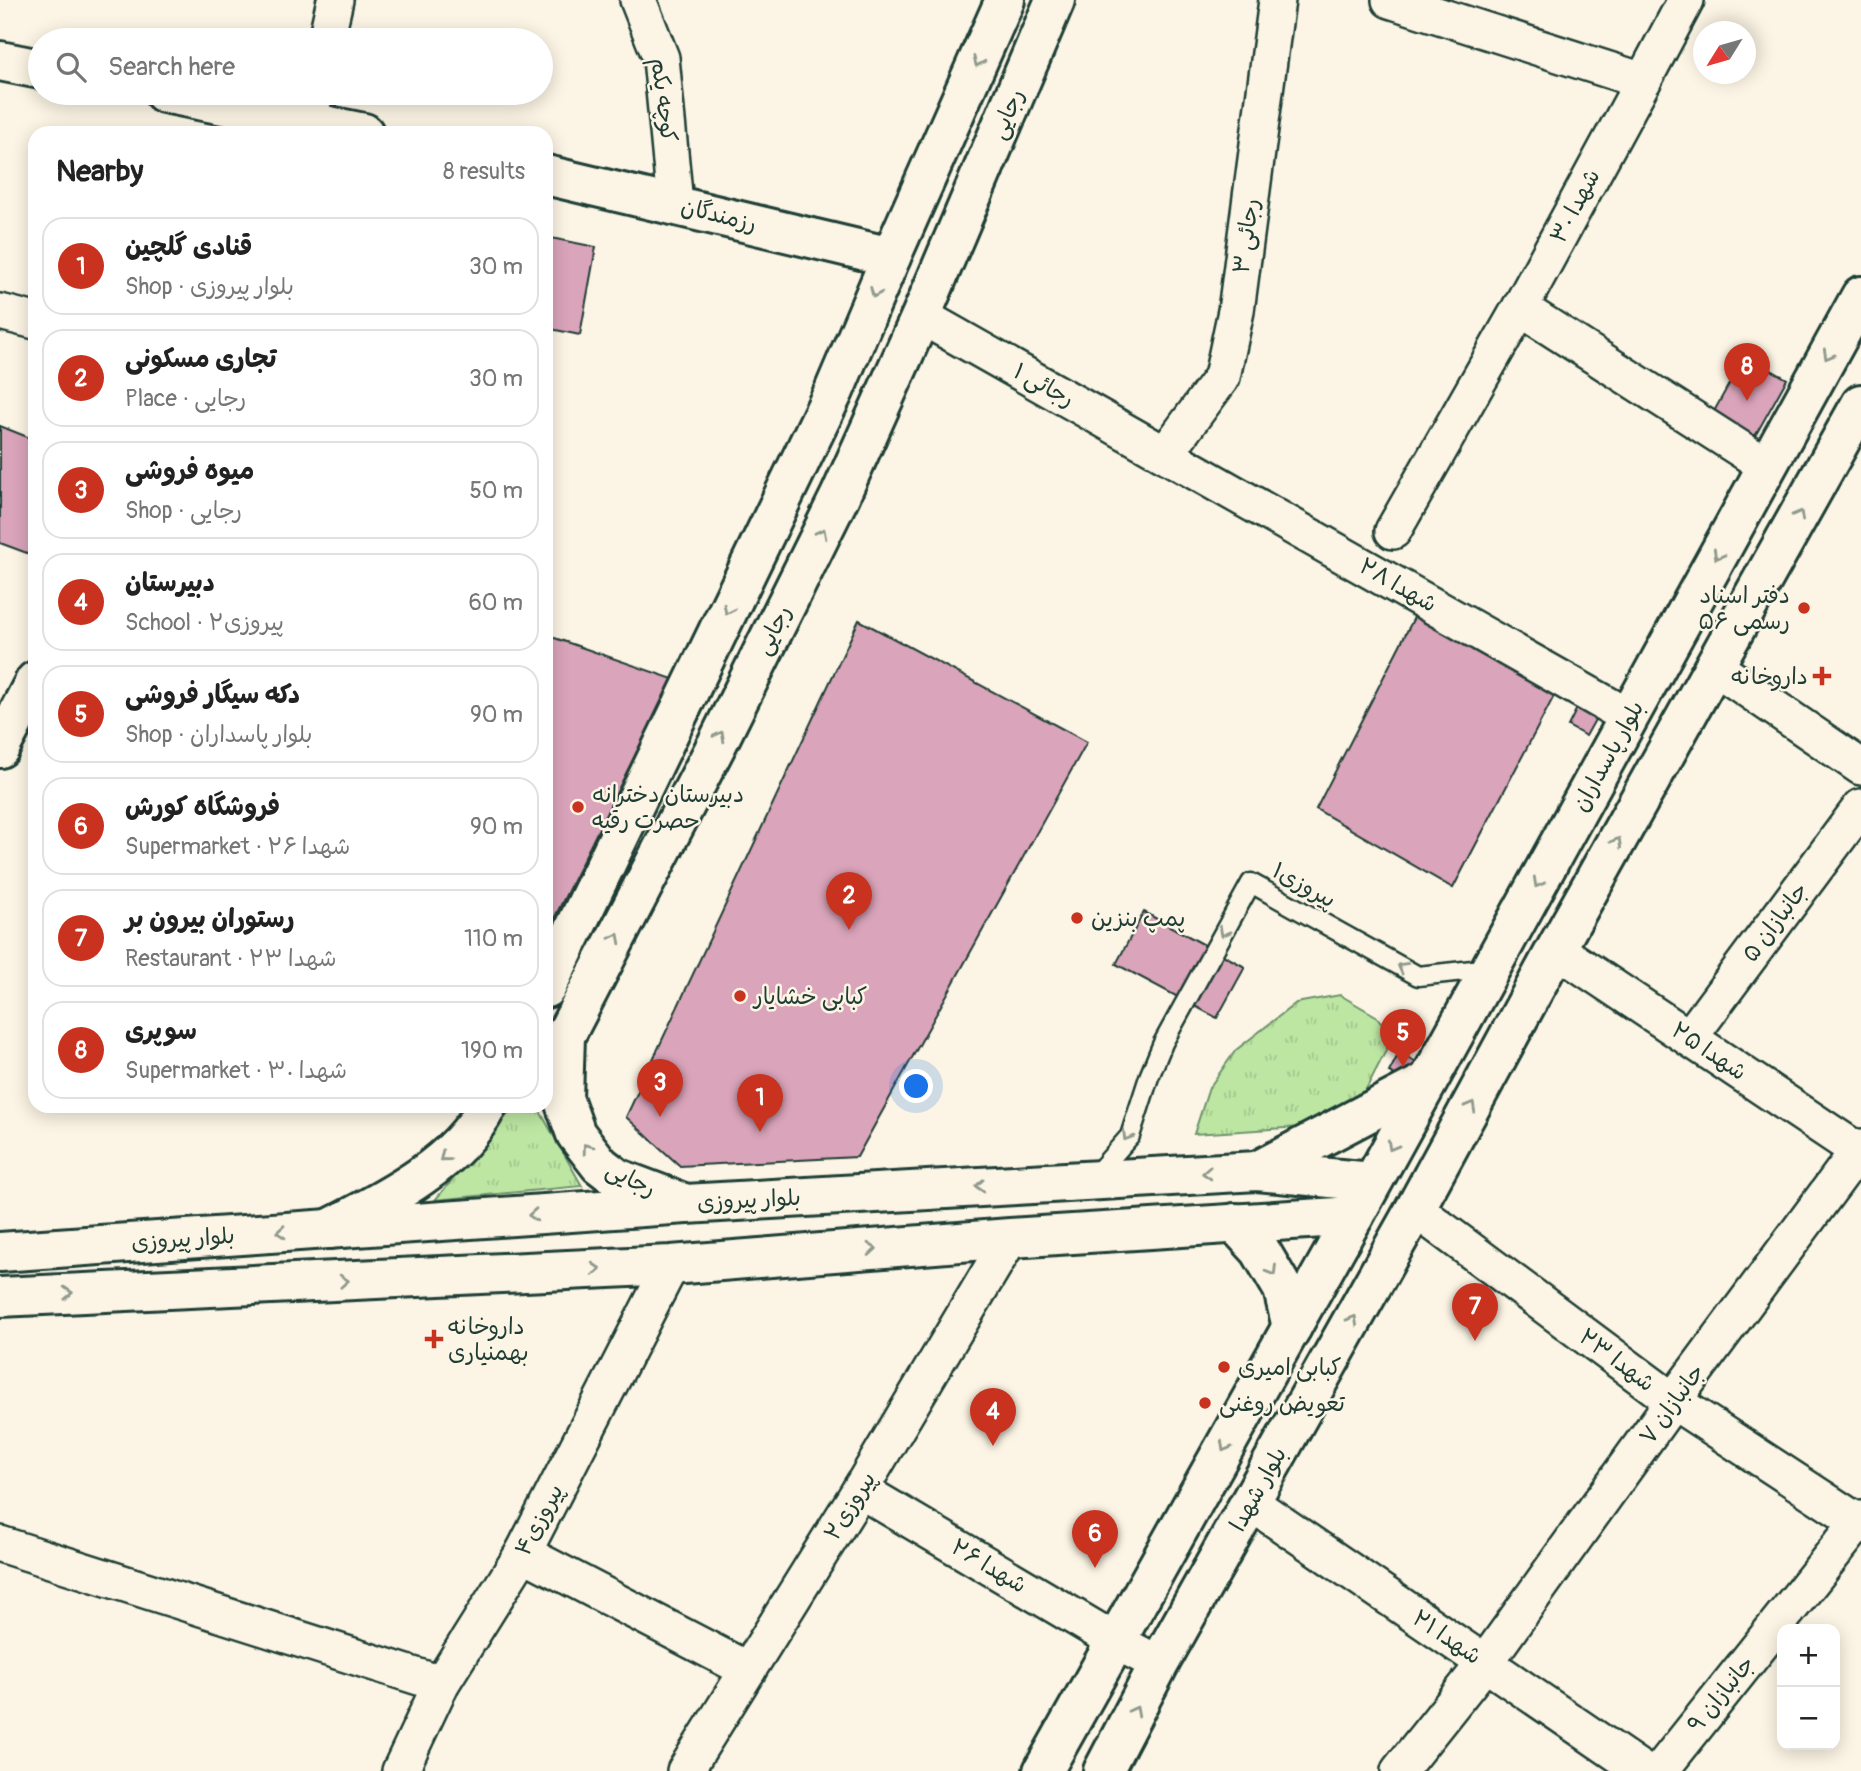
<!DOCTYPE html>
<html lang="en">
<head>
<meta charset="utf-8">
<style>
	:root { --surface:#fff; --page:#f6f6f6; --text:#222; --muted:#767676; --line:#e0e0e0; --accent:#c8321e }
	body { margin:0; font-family:Pangolin,"Playpen Sans Arabic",sans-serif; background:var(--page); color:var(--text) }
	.controls { position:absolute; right:21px; bottom:21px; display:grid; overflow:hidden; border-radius:14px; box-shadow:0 4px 18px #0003 }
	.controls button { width:63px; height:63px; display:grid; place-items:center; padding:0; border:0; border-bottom:2px solid var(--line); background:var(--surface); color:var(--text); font:35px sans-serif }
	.compass { position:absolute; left:1693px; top:21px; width:63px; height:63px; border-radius:50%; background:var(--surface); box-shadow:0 4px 18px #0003; rotate:233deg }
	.you { position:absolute; left:917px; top:1087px; width:24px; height:24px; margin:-18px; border:5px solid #fff; border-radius:50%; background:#1a73e8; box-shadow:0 0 0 10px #1a73e833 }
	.badge { display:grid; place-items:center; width:46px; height:46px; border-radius:50%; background:var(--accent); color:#fff; font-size:23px; font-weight:700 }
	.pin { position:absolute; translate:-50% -58px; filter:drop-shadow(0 2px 4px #0008) }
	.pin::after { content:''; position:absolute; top:37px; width:24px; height:21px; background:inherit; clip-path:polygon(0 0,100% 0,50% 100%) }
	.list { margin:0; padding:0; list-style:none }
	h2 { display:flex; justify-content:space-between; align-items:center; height:91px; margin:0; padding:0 28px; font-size:30px }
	h2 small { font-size:23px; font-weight:400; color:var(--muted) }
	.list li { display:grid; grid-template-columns:46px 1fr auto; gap:21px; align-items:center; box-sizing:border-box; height:98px; margin:0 14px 14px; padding:0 14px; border:2px solid var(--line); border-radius:21px }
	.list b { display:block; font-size:26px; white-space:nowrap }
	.list p { margin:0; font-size:23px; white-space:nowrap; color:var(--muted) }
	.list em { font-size:23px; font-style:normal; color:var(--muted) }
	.icon { flex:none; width:38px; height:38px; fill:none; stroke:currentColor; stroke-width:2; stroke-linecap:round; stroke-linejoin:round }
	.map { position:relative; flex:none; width:1861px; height:1771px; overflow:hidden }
	.search { position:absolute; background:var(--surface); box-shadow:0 4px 18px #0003; left:28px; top:28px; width:525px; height:77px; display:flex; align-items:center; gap:18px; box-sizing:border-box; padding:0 24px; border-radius:38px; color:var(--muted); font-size:26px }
	.panel { position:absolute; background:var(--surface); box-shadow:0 4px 18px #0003; left:28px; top:126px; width:525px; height:987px; border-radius:21px }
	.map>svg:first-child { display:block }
</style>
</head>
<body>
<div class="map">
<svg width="1861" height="1771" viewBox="0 0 1861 1771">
	<defs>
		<pattern id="grass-tufts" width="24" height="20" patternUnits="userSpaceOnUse" patternTransform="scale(1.75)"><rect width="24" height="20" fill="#bde6a3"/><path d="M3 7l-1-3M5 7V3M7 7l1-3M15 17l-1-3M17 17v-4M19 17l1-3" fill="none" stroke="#a2c68d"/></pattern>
	</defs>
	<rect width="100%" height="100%" fill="#fcf5e5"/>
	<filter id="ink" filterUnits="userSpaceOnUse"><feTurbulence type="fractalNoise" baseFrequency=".0143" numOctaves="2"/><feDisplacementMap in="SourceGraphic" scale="14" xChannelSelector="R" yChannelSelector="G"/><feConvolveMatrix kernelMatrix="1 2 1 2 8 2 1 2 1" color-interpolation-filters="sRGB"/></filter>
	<g filter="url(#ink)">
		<g fill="url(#grass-tufts)" stroke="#6e926c" stroke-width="2">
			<path d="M1340,995L1376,1016L1393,1037L1348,1124L1194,1134L1209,1088L1236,1050L1296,1003Z"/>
			<path d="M515,1106H537L582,1186L435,1200Z"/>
		</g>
		<g fill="#daa4ba" stroke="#1f3d34" stroke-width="2">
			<path d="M546,237L596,247L580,335L546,328Z"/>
			<path d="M1745,355L1787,379L1749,447L1707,424Z"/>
			<path d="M0,426L35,440V556L0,543Z"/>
			<path d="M1423,600L1563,679L1453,888L1316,809Z"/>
			<path d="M859,620L1087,742L857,1157L680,1166L626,1117Z"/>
			<path d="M546,635L673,679L546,935Z"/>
			<path d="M1577,708L1596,718L1586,736L1568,726Z"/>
			<path d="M1144,912L1245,967L1217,1018L1116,964Z"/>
			<path d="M1399,1053L1418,1063L1408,1082L1389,1072Z"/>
		</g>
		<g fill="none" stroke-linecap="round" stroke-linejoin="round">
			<g stroke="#1f3d34" stroke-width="23">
				<path id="service" d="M1093,1178L1130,1136L1149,1077L1163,1043L1251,883L1418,976L1491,968"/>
			</g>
			<g stroke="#1f3d34" stroke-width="40">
				<g id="minor">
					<path d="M638,0L661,58L675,204"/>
					<path d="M1390,0L1643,81L1520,308L1767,466"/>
					<path d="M326,40L335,0"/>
					<path d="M1643,81L1686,0"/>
					<path d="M309,120L315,93"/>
					<path d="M0,312L35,321"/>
					<path d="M921,316L1629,717"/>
					<path d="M1166,453L1222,377L1236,311L1277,0"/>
					<path d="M1393,531L1520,308"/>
					<path d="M1715,667L1861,767"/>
					<path d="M1556,949L1861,1153"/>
					<path d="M1689,1038L1861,807"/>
					<path d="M1415,1209L1673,1401L1861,1524"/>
					<path d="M860,1490L1117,1642L1159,1664"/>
					<path d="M1251,1503L1643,1771"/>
					<path d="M0,1544L441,1684"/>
					<path d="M523,1553L748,1670"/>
					<path d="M400,1771L441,1684L523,1553L671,1265"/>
					<path d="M685,1771L860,1490L1010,1238"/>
					<path d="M1399,1771L1485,1663L1673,1401L1861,1147"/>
					<path d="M1660,1771L1861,1519"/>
				</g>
			</g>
			<g stroke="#1f3d34" stroke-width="44">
				<g id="tertiary">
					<path d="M0,748L35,681"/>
					<path d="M1257,1171L1428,1081"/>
					<path d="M1235,1223L1260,1250L1283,1289L1292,1327"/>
					<path d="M0,1252L686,1204L1257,1171L1372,1182"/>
					<path d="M0,1297L671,1265L1010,1238L1354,1216"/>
				</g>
			</g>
			<g stroke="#1f3d34" stroke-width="44">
				<g id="secondary">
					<path d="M0,61L40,69"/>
					<path d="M164,93L364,133"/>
					<path d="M546,175L891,257"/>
					<path d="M546,988L834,391L891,257L1005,0"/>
					<path d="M686,1204L617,1178L600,1165L576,1134L563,1098L565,1036L717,744L840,496L921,316L1055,0"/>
					<path d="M329,1229C385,1200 458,1164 487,1106"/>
					<path d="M1043,1771L1354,1216L1861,296"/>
					<path d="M1103,1771L1159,1664L1415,1209L1556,949L1861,404"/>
				</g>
			</g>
			<use href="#service" stroke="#fcf5e5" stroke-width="18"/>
			<use href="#minor" stroke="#fcf5e5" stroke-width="35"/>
			<use href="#tertiary" stroke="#fcf5e5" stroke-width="38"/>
			<use href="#secondary" stroke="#fcf5e5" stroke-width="38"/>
		</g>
		<defs><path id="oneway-chevron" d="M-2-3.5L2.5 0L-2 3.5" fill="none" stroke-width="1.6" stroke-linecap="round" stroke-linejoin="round" transform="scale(1.75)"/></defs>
		<g stroke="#8e998c">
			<use href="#oneway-chevron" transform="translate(978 62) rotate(114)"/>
			<use href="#oneway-chevron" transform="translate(875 293) rotate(113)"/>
			<use href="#oneway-chevron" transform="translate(1828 355) rotate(119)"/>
			<use href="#oneway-chevron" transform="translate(1799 515) rotate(-61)"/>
			<use href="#oneway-chevron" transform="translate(822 533) rotate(-63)"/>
			<use href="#oneway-chevron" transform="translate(1718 555) rotate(119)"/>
			<use href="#oneway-chevron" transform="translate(728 610) rotate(116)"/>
			<use href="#oneway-chevron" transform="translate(720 736) rotate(-63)"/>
			<use href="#oneway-chevron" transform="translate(1617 842) rotate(-61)"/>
			<use href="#oneway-chevron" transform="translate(1538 883) rotate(119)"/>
			<use href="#oneway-chevron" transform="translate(1224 932) rotate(119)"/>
			<use href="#oneway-chevron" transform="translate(616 938) rotate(-63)"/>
			<use href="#oneway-chevron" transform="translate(1402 967) rotate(-151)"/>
			<use href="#oneway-chevron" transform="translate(1471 1106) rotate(-61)"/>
			<use href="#oneway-chevron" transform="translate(1127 1136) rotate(121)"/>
			<use href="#oneway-chevron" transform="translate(1392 1146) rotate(119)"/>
			<use href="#oneway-chevron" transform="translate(587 1148) rotate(-127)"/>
			<use href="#oneway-chevron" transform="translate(444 1157) rotate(141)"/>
			<use href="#oneway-chevron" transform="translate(1207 1173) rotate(177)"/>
			<use href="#oneway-chevron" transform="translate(980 1186) rotate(177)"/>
			<use href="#oneway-chevron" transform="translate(533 1215) rotate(176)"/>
			<use href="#oneway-chevron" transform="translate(281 1232) rotate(176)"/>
			<use href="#oneway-chevron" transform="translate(872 1249) rotate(-5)"/>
			<use href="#oneway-chevron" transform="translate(596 1269) rotate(-3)"/>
			<use href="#oneway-chevron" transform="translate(1272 1271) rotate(59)"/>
			<use href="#oneway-chevron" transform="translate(344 1281) rotate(-3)"/>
			<use href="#oneway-chevron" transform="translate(68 1293) rotate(-3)"/>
			<use href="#oneway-chevron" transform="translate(1353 1320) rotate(-61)"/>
			<use href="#oneway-chevron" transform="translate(1225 1447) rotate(119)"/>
			<use href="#oneway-chevron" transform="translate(1135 1711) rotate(-62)"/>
		</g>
	</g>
	<g fill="#c8321e" stroke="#fcf5e5" stroke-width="2.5">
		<circle cx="1804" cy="608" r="7"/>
		<path d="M1818.5 665.5h7v7h7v7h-7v7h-7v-7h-7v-7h7z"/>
		<circle cx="578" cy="807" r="7"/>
		<circle cx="1077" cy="918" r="7"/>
		<circle cx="740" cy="996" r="7"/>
		<path d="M430.5 1328.5h7v7h7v7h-7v7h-7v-7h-7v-7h7z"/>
		<circle cx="1224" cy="1367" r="7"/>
		<circle cx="1205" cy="1403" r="7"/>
	</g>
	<g text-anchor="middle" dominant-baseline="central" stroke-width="5" stroke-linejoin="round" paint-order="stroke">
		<g font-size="23" fill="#1f3d34" stroke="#fcf5e5">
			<text transform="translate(664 100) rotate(83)">کوچه یکم</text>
			<text transform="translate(1007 114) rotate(-67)">رجایی</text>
			<text transform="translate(1575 206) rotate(-62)">شهدا ۳۰</text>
			<text transform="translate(719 215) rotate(14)">رزمندگان</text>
			<text transform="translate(1246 236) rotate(-82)">رجائی ۳</text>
			<text transform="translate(1044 385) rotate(29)">رجائی ۱</text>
			<text transform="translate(1398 585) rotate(30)">شهدا ۲۸</text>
			<text transform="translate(773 630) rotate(-63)">رجایی</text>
			<text transform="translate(1608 756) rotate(-61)">بلوار پاسداران</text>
			<text transform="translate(1304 885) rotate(29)">پیروزی۱</text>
			<text transform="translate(1775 922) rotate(-53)">جانبازان ۵</text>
			<text transform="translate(1709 1051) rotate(34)">شهدا ۲۵</text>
			<text transform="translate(631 1179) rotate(26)">رجایی</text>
			<text transform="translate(749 1200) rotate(-3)">بلوار پیروزی</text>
			<text transform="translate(183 1239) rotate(-4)">بلوار پیروزی</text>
			<text transform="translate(1617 1360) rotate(37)">شهدا ۲۳</text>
			<text transform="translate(1672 1404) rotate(-54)">جانبازان ۷</text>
			<text transform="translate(1258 1489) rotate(-61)">بلوار شهدا</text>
			<text transform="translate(850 1506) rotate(-58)">پیروزی۲</text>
			<text transform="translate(539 1520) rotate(-62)">پیروزی۴</text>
			<text transform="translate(989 1566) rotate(31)">شهدا ۲۶</text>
			<text transform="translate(1447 1637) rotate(34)">شهدا ۲۱</text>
			<text transform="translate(1721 1694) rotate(-51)">جانبازان ۹</text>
		</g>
		<g font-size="23" fill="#1f3d34" stroke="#fcf5e5" text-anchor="start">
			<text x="1790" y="595" text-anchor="end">دفتر اسناد<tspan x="1790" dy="26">رسمی ۵۶</tspan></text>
			<text x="1808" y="676" text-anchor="end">داروخانه</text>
			<text x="592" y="794">دبیرستان دخترانه<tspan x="592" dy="26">حصرت رقیه</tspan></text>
			<text x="1091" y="918">پمپ بنزین</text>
			<text x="754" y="996">کبابی خشایار</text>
			<text x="448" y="1326">داروخانه<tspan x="448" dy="26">بهمنیاری</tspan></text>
			<text x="1238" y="1367">کبابی امیری</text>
			<text x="1219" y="1403">تعویض روغنی</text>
		</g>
	</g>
</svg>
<div class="controls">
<button>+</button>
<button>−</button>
</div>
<svg class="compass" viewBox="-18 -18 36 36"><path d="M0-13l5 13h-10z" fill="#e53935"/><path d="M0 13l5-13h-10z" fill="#767676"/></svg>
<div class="you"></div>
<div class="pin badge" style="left:760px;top:1132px">1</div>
<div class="pin badge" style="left:849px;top:930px">2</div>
<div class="pin badge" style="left:660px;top:1117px">3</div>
<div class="pin badge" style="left:993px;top:1446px">4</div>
<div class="pin badge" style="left:1403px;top:1067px">5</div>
<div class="pin badge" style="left:1095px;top:1568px">6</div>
<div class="pin badge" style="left:1475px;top:1341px">7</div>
<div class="pin badge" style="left:1747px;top:401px">8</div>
<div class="search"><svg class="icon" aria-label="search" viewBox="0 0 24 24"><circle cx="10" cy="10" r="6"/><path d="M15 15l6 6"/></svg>Search here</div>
<section class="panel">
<h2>Nearby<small>8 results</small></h2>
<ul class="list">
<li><span class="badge">1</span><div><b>قنادی گلچین</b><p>Shop · بلوار پیروزی</p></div><em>30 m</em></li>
<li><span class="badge">2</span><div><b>تجاری مسکونی</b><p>Place · رجایی</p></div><em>30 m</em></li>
<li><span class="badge">3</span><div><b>میوه فروشی</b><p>Shop · رجایی</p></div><em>50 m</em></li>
<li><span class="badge">4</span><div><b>دبیرستان</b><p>School · پیروزی۲</p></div><em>60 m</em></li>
<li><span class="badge">5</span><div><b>دکه سیگار فروشی</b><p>Shop · بلوار پاسداران</p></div><em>90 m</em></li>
<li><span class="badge">6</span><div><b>فروشگاه کورش</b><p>Supermarket · شهدا ۲۶</p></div><em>90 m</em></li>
<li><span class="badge">7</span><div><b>رستوران بیرون بر</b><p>Restaurant · شهدا ۲۳</p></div><em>110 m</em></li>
<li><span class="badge">8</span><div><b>سوپری</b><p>Supermarket · شهدا ۳۰</p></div><em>190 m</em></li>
</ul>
</section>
</div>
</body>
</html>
